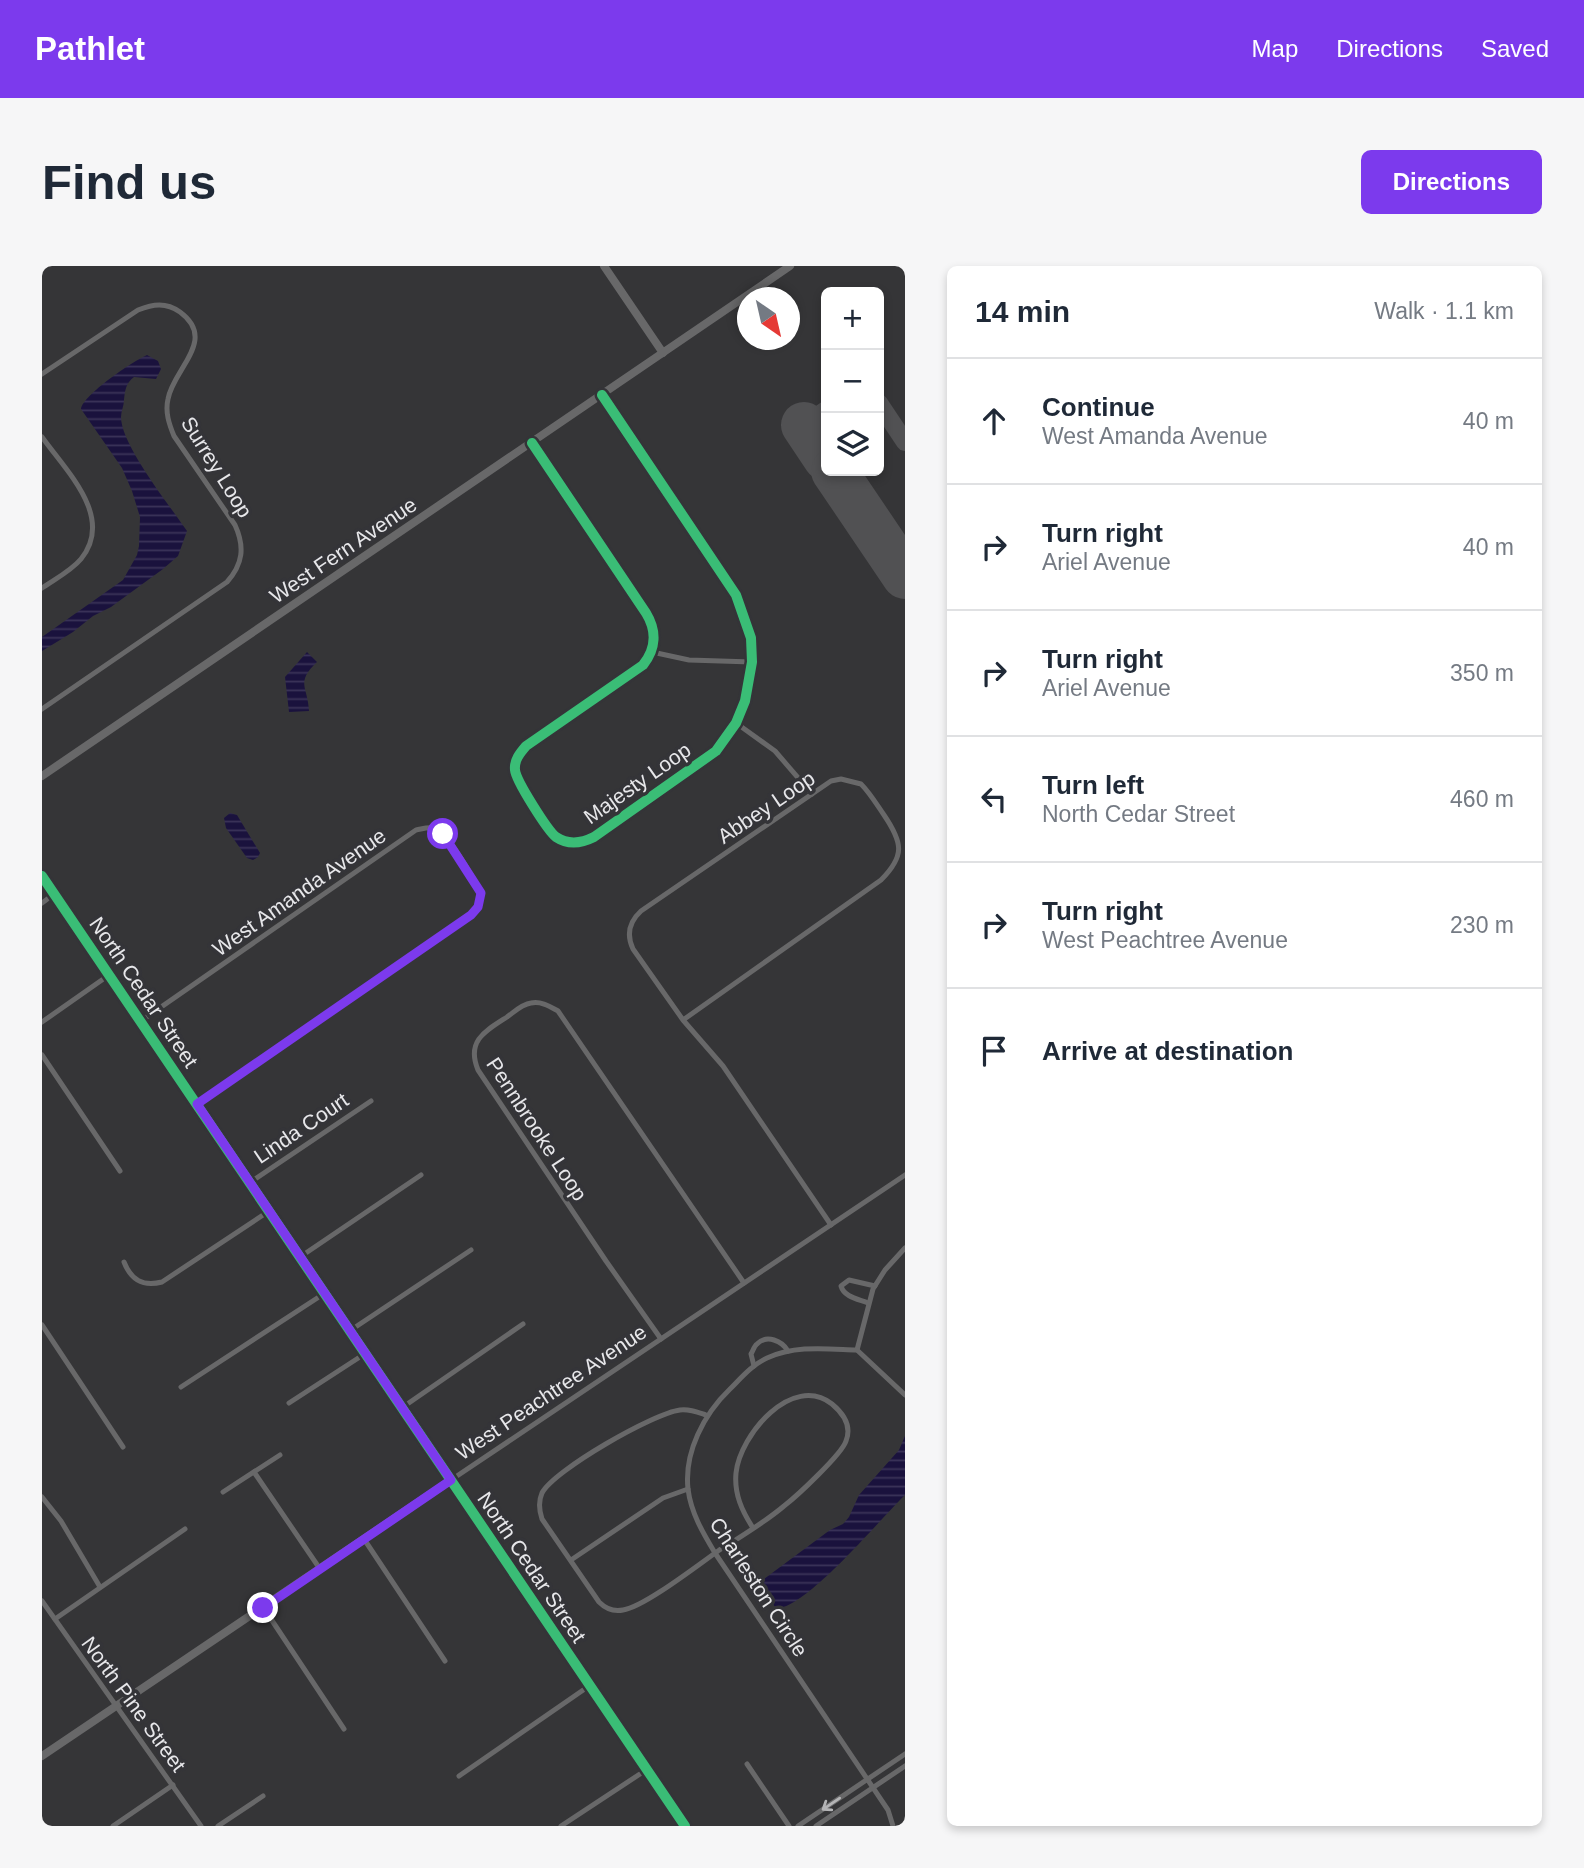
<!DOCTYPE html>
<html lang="en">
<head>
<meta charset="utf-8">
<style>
	:root { --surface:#fff; --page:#f6f6f7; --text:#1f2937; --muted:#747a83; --line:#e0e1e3; --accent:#7c3aed }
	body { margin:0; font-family:Arial,sans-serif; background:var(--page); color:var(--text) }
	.controls { position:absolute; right:21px; top:21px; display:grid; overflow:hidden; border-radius:10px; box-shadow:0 4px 10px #0003 }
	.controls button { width:63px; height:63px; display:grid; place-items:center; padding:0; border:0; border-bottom:2px solid var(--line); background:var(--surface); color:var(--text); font:35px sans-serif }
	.compass { position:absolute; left:695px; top:21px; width:63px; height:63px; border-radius:50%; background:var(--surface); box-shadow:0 4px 10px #0003; rotate:146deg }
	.stop { position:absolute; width:21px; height:21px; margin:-16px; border:5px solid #7c3aed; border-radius:50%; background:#fff }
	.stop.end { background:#7c3aed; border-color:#fff; box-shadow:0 2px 7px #0008 }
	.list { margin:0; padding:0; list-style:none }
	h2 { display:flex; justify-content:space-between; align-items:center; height:91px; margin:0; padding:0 28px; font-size:30px }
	h2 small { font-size:23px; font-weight:400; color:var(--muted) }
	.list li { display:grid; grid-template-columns:46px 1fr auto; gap:21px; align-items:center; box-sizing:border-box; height:126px; padding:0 28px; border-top:2px solid var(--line) }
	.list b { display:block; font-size:26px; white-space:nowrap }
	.list p { margin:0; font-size:23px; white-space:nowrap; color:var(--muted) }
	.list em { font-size:23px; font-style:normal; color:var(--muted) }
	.icon { flex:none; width:38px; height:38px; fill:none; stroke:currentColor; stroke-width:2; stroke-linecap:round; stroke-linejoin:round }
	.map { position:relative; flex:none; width:863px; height:1560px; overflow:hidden; border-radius:10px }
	header { display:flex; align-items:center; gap:42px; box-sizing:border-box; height:98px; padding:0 35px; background:var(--accent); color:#fff }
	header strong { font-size:33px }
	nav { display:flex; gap:38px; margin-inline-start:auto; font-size:24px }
	.intro { display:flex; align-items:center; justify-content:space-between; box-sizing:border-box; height:168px; padding:0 42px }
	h1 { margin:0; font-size:49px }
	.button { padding:18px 32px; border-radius:10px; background:var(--accent); color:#fff; font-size:24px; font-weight:700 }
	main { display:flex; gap:42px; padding:0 42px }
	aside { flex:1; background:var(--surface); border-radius:10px; box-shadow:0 4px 10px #0003 }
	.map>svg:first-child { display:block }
</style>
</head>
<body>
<header>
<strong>Pathlet</strong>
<nav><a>Map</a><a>Directions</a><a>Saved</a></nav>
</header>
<div class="intro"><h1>Find us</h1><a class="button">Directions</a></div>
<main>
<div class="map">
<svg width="863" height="1560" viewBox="0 0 863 1560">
	<defs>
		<pattern id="water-rules" width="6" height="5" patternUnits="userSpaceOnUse" patternTransform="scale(1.75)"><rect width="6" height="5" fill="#1a123d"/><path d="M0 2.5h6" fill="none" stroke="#3b3459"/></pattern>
	</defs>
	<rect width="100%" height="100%" fill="#353537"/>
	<g fill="url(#water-rules)">
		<path d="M105,89L116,95L119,103L114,113L92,111C84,117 83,124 82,134C82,140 79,145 79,151C79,179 128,240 145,265L136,290L121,303L69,341L51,350L31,366L0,385V371L81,314L95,289L97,280L98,251L90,225L80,202L39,143C41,129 91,95 105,89Z"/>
		<path d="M265,386L275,396C253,417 266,420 267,445L247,446L243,411Z"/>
		<path d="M188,547L195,549L218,587L216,591L211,594L205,592L184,562L182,552Z"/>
		<path d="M863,1170V1229C840,1251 762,1345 734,1342C727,1333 717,1325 722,1313L788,1264L801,1258L807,1251L817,1229L857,1184Z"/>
	</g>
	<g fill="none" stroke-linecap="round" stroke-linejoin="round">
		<g stroke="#515153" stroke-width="18">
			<path d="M837,137L863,176"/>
			<path d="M762,159L784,144"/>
		</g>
		<g stroke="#515153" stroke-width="46">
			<path d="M762,159L784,192"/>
			<path d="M792,205L863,310"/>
		</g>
		<g stroke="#686869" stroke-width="5">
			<path d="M0,108L96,44C111,38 124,36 138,46C176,74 131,103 126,133C123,146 127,158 132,170L193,259C203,281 201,298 185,316L0,443"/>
			<path d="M0,171C24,205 73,251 39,293C29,305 13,313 0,322"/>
			<path d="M490,177L604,347C615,365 614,383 601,399L484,480C478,487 472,494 473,504C474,515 506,565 514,571C526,579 540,577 552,571L674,485L694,457L703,435L710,396L709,372L694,329L560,129"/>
			<path d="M610,386L647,394L710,396"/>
			<path d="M694,457L733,485L770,528"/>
			<path d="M0,637L12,628"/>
			<path d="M641,754L839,614C863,590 861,577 842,549C835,539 828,527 819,518L799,513L789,515L599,645C587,656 584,668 591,683L641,754L681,800L789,959"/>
			<path d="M99,755L374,564C380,563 385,561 391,562C407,566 431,612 439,627L436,641L429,649L155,838"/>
			<path d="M0,756L67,709"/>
			<path d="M0,789L78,905"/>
			<path d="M207,917L329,835"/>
			<path d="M258,991L379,909"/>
			<path d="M82,996C89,1014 101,1021 120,1016L227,945"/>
			<path d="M826,1037C816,1033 802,1031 799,1020L807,1014L833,1020"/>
			<path d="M0,1059L81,1181"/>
			<path d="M309,1064L429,984"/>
			<path d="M619,1073L564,995L436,804C424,775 443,765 465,751C472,746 480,738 489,737C499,735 507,740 516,745L702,1017"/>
			<path d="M815,1084L831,1023L843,1004L863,982"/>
			<path d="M712,1100L709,1088C711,1085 712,1080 715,1078C725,1068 740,1075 746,1085"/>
			<path d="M139,1121L283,1027"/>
			<path d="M247,1137L324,1087"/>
			<path d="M361,1141L481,1058"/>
			<path d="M664,1149C655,1146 648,1143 638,1144C612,1147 512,1204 500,1227C496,1236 497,1244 500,1253L557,1336C564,1343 571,1346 581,1344C602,1341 656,1299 676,1285C698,1271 722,1257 742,1240C755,1230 800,1188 804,1175C810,1160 802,1148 790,1138C750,1107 698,1169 694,1207C692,1228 700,1245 711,1262"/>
			<path d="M212,1206L278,1303"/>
			<path d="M409,1214L863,909"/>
			<path d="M181,1226L238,1189"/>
			<path d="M0,1231L19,1255L58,1321"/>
			<path d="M322,1273L403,1395"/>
			<path d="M529,1294L621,1232L646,1223"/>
			<path d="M0,1335L159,1560"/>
			<path d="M221,1341L302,1463"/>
			<path d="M13,1353L143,1263"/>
			<path d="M705,1498L747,1560"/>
			<path d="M417,1510L547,1420"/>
			<path d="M71,1560L131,1519"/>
			<path d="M176,1560L221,1530"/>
			<path d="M519,1560L604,1504"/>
			<path d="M756,1560L863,1488"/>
			<path d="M774,1560L863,1500"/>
			<path d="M851,1560L846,1544L673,1287C661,1267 649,1247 646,1223C642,1186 662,1148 688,1123C699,1112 711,1098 725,1092C754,1079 784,1083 815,1084L863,1129"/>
		</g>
		<g stroke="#686869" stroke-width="8">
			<path d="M562,0L621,87"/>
			<path d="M0,510L748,0"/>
			<path d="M0,610L643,1560"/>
			<path d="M0,1490L409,1214"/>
		</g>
		<g stroke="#343438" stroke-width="15">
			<g id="cycleway">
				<path d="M490,177L604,347C615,365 614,383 601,399L484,480C478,487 472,494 473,504C474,515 506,565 514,571C526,579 540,577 552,571L674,485L694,457L703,435L710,396L709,372L694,329L560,129"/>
				<path d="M0,610L643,1560"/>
			</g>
		</g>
		<use href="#cycleway" stroke="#3abd76" stroke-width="10"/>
	</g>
	<defs><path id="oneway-shaft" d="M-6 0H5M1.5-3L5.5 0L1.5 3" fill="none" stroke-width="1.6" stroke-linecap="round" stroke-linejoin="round" transform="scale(1.75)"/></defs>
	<use stroke="#b4b4b6" href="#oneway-shaft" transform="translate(789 1538) rotate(146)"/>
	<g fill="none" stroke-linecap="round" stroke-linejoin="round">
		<path stroke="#7c3aed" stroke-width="9" d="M221,1342L409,1214L155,838L429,649L436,641L439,627L401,568"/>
	</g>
	<g text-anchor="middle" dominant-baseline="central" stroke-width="7" stroke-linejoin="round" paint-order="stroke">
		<g font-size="21" fill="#e7e7ea" stroke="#343438">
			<text transform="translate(175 201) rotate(58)">Surrey Loop</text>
			<text transform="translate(301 284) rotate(-34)">West Fern Avenue</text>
			<text transform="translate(595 517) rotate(-35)">Majesty Loop</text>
			<text transform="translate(724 541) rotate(-34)">Abbey Loop</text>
			<text transform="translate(257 626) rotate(-35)">West Amanda Avenue</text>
			<text transform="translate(102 726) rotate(56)">North Cedar Street</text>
			<text transform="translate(259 862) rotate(-34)">Linda Court</text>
			<text transform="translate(495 863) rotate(57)">Pennbrooke Loop</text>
			<text transform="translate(509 1126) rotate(-34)">West Peachtree Avenue</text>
			<text transform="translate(490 1301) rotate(56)">North Cedar Street</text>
			<text transform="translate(717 1321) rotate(57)">Charleston Circle</text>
			<text transform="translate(92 1438) rotate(54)">North Pine Street</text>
		</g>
	</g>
</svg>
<div class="controls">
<button>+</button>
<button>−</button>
<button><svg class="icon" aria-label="layers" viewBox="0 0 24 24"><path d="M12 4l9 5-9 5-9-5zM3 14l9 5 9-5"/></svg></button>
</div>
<svg class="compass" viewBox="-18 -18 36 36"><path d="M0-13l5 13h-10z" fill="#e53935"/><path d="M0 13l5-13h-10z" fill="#747a83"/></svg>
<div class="stop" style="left:401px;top:568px"></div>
<div class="stop end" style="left:221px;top:1342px"></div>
</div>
<aside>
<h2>14 min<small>Walk · 1.1 km</small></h2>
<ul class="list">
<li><svg class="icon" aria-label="ahead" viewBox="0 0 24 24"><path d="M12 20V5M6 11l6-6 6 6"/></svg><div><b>Continue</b><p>West Amanda Avenue</p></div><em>40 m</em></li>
<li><svg class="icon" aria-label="right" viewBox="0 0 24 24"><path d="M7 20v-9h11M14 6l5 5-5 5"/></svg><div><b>Turn right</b><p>Ariel Avenue</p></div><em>40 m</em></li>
<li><svg class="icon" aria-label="right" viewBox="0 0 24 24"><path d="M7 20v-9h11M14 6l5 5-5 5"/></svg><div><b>Turn right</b><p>Ariel Avenue</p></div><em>350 m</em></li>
<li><svg class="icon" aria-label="left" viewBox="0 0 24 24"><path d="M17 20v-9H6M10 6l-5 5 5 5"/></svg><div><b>Turn left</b><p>North Cedar Street</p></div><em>460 m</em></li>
<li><svg class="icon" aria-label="right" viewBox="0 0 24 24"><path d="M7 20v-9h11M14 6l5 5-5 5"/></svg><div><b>Turn right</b><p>West Peachtree Avenue</p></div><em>230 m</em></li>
<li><svg class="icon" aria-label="arrive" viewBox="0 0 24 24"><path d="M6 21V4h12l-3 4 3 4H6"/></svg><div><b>Arrive at destination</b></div></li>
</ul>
</aside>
</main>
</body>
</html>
